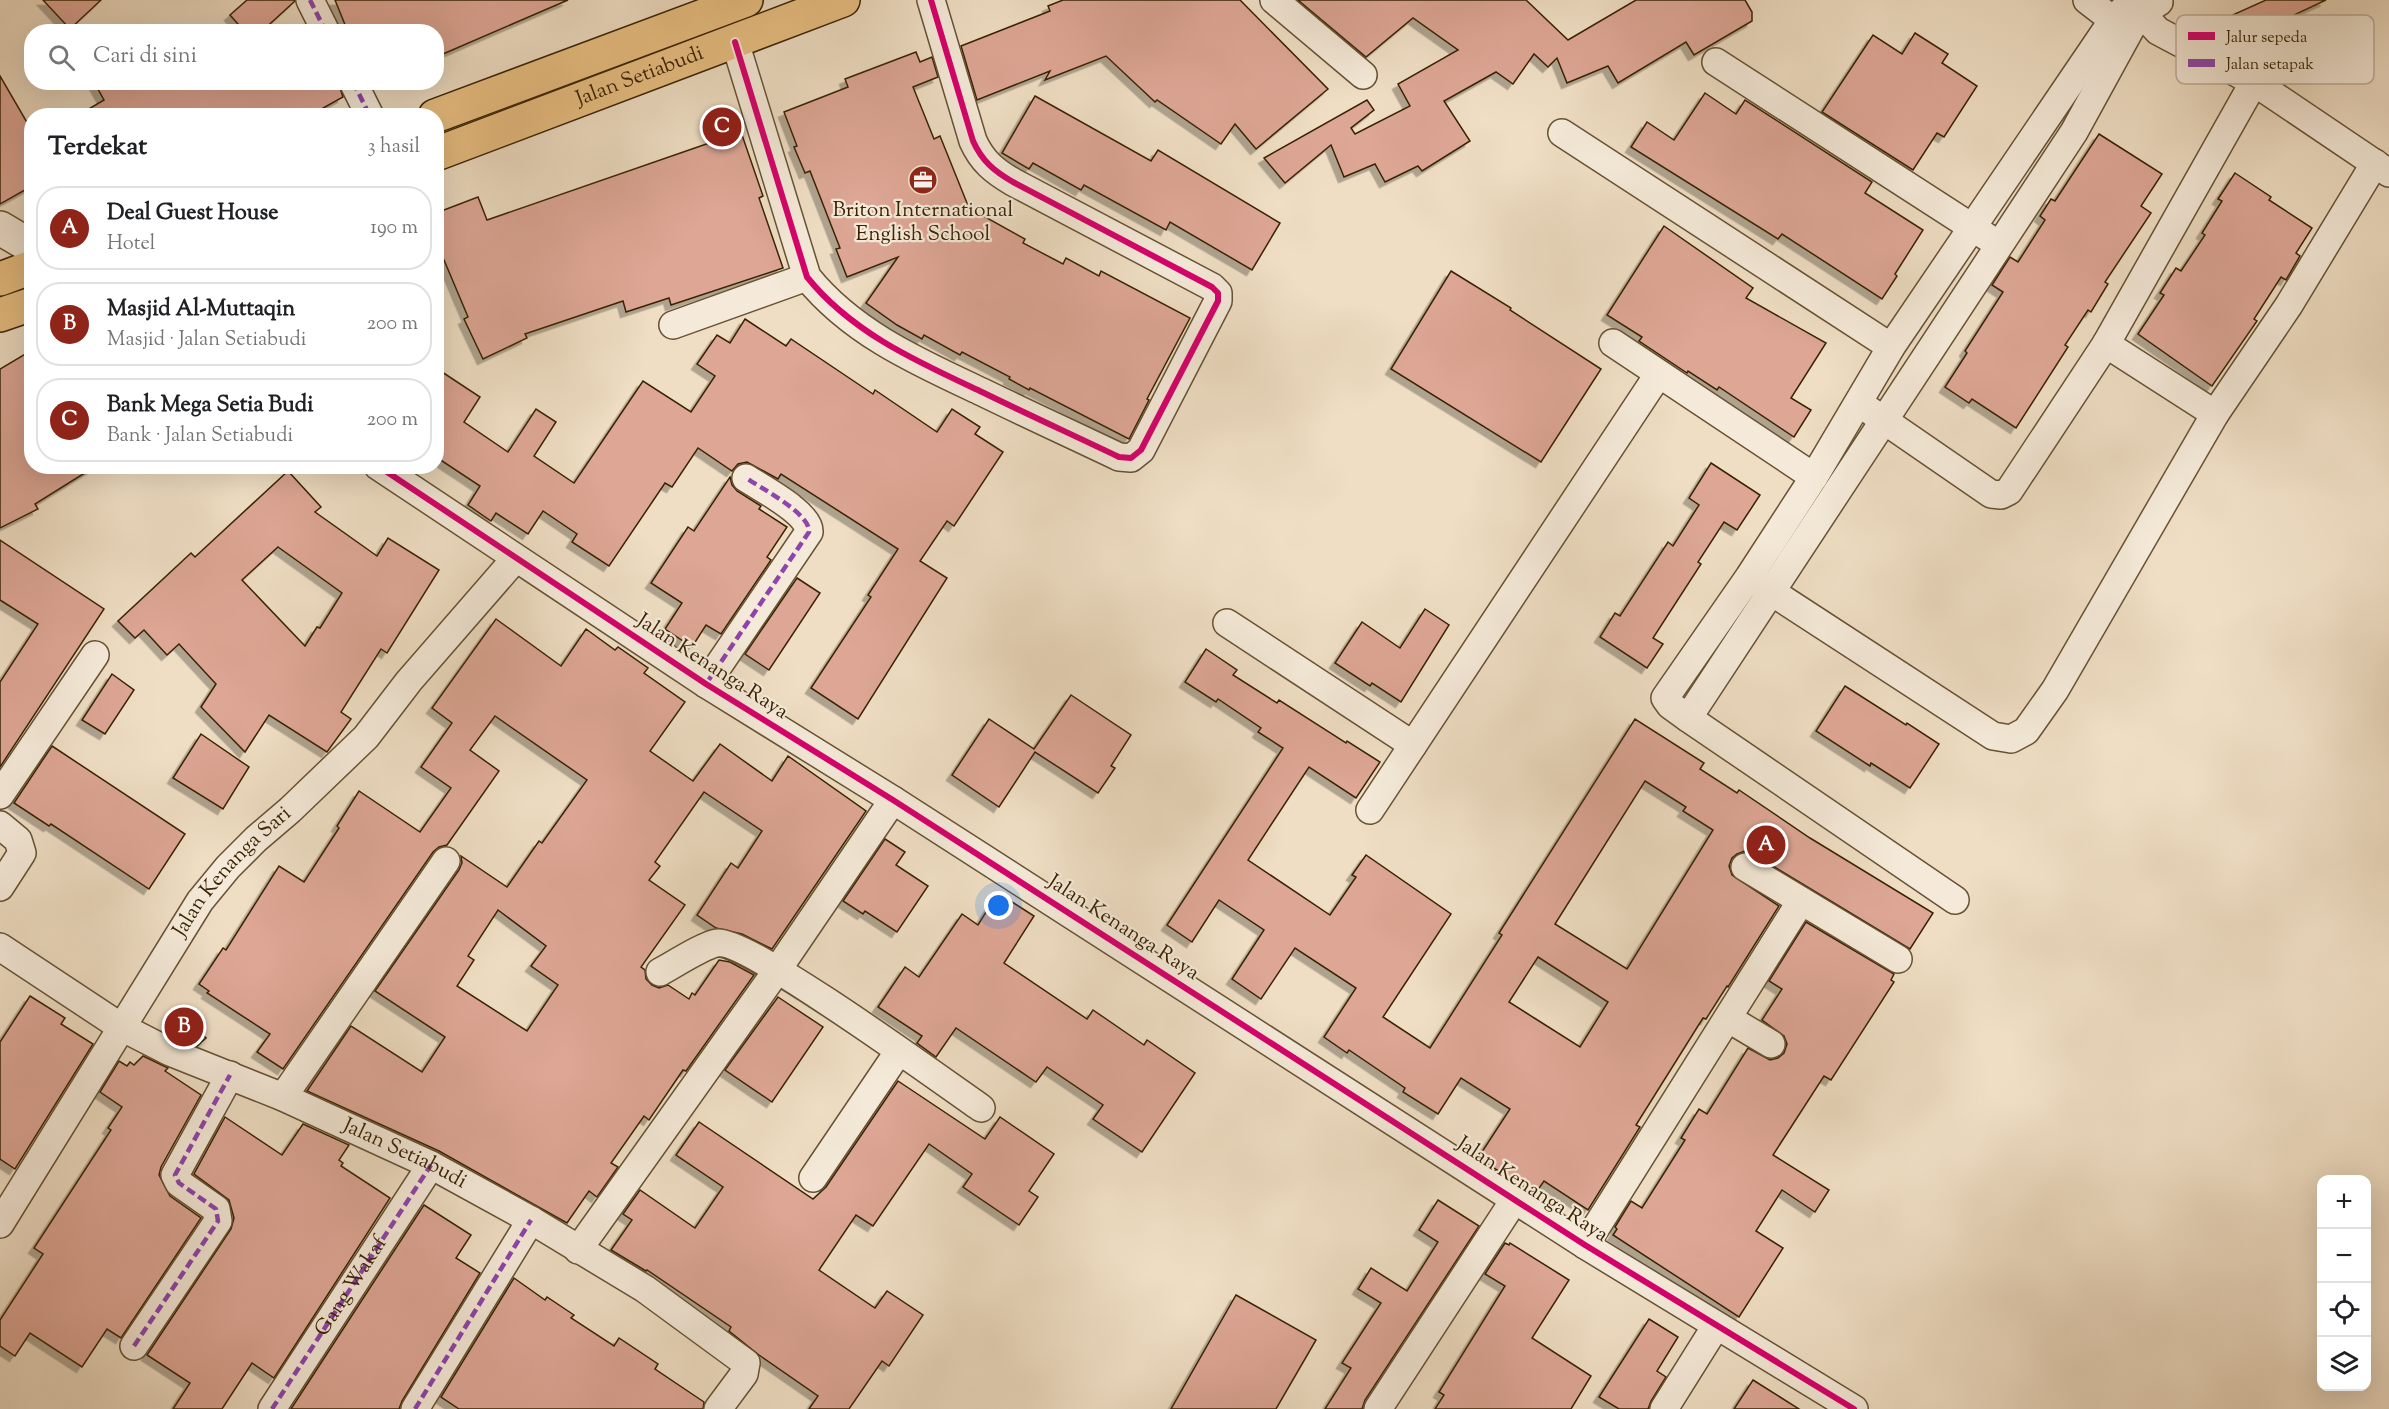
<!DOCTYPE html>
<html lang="id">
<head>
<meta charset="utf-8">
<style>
	:root { --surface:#fff; --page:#f2f2f2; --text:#202124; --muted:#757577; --line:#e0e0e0; --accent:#8f2418 }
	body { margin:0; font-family:"Sorts Mill Goudy",serif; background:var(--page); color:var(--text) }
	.controls { position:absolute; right:18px; bottom:18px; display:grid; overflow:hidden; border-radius:12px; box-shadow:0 6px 24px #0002 }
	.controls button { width:54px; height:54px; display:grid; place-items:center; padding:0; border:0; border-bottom:2px solid var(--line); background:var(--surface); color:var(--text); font:30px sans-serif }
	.you { position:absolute; left:999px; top:906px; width:21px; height:21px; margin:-15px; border:4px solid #fff; border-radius:50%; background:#1a73e8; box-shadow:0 0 0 9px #1a73e833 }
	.badge { display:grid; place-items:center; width:39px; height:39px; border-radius:50%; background:var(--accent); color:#fff; font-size:20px; font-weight:700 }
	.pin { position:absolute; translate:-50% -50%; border:3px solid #fff; box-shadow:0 2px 6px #0006 }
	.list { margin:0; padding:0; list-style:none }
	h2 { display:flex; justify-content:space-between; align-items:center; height:78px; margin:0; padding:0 24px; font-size:26px }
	h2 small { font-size:20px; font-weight:400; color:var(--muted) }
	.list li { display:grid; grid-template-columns:39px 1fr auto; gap:18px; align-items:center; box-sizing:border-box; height:84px; margin:0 12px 12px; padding:0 12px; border:2px solid var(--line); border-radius:24px }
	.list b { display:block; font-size:22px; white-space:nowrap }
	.list p { margin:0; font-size:20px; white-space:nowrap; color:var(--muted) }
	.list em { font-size:20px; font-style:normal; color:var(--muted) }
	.icon { flex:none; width:33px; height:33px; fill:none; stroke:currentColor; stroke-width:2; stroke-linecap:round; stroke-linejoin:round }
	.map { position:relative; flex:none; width:2389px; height:1409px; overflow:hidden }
	.search { position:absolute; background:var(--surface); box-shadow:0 6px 24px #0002; left:24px; top:24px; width:420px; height:66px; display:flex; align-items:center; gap:15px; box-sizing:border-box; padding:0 21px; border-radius:24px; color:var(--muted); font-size:22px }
	.panel { position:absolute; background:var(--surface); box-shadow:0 6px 24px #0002; left:24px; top:108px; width:420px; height:366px; border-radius:24px }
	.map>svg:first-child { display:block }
</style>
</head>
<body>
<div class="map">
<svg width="2389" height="1409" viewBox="0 0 2389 1409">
	<defs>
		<filter id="shadow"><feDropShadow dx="-5.5" dy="5.5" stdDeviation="0" flood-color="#0004"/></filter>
	</defs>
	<rect width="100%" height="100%" fill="#efdec4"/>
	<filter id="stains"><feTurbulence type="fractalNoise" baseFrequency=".00333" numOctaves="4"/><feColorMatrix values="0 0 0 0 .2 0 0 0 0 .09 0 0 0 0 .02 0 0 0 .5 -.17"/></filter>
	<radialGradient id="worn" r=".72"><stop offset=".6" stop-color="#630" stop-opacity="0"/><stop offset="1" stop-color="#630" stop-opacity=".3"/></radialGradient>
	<g fill="#dda695" stroke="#392304" stroke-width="1.5" fill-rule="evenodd" filter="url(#shadow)">
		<path d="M43,0H101L70,29Z"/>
		<path d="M247,0H294L295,1L261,32H245L230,15Z"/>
		<path d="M335,0H568L436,57V32H348Z"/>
		<path d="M1063,0H1240L1328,89L1256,149L1235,124L1221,144L1157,100L1155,102L1106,56L1045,80L1050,71L977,100L961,46L1050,11L1048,6Z"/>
		<path d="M1298,0H1526L1568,40L1636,0H1745L1752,12V21L1694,55L1686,42L1618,83L1608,66L1567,83L1557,58L1548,67L1534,54L1513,84L1496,72L1444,101L1470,141L1422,171L1418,166L1385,182L1375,164L1344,177L1331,145L1285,183L1264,158L1367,100L1374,110L1351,128L1355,134L1410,106L1398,84L1458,50L1413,18L1366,57Z"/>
		<path d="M2266,0H2326L2279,22L2282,27L2241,45L2228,17Z"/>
		<path d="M1915,33L1948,54L1942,63L1977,86L1944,137L1937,133L1913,170L1822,112L1873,35L1902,54Z"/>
		<path d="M916,52L920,62L932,57L938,77L913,87L934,139L940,136L969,208L1025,239L1023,243L1063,264L1066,258L1099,276L1101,271L1190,318L1147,399L1149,400L1129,439L1030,388L1029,390L1009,379L1010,377L962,352L960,355L924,335L922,339L897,325L866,303L898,257L847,277L836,249L840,248L810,171L805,173L794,147L797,146L784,112L848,87L845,79Z"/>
		<path d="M0,76L32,131V186L0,204Z"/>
		<path d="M94,82H338L343,97L309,116H77L104,100Z"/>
		<path d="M1705,93L1736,114L1745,100L1872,182L1865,193L1923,230L1895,274L1897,276L1882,299L1782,234L1778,239L1631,147L1647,122L1674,140Z"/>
		<path d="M1035,96L1151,161L1158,150L1280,223L1252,270L1170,222L1166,230L1084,185L1081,190L1033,163L1029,169L1002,153Z"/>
		<path d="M741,132L763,196L759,198L783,268L671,305L669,298L626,312L623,301L525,334L527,338L483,359L464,319L468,317L436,241V213L478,197L487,220Z"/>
		<path d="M2099,134L2162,174L2141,206L2151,213L2105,282L2108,284L2091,312L2088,310L2065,345L2068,347L2016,428L1972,399L1969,403L1945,387L1967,353L1965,351L2003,292L1992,285L2010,257L2018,262L2045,220L2040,216L2051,199L2055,201Z"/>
		<path d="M2235,173L2271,197L2269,200L2312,228L2296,253L2300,256L2286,280L2281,277L2254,319L2257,321L2212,386L2138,334L2164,295L2160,293L2176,268L2181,271L2205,235L2202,233L2222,201L2218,199Z"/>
		<path d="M1664,226L1753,288L1746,298L1826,343L1791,398L1811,410L1794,437L1719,387L1717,390L1688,371L1687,373L1639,341L1642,337L1607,315Z"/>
		<path d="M1451,271L1511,308L1510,310L1601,369L1541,462L1391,369Z"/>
		<path d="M745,319L786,346L791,339L873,394L875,390L937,432L952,409L980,427L975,434L1003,452L954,526L947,521L920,561L947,578L858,719L811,688L871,597L868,595L898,549L781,474L778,479L747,462L738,464L732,471L698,448L672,487L665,483L609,566L572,542L577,534L543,511L528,534L496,513L491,521L468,505L480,486L436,457V368L480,397L464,422L508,452L536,409L556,422L534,456L574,483L643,381L691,412L715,376L697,364L717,335L730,343Z"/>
		<path d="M32,350V466H96L35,504L38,509L0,528V369Z"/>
		<path d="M1711,463L1760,495L1737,530L1724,522L1698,562L1701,564L1653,638L1663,644L1647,668L1600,637L1615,613L1620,616L1668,542L1673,546L1699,505L1689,498Z"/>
		<path d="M288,471L321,507L315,512L377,556L388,538L439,570L387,653L381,649L341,712L351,719L327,752L269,715L245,752L201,707L216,684L179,644L167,655L144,630L135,638L118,621L191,553L195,557ZM278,547L342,593L320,628L317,627L305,646L242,580Z"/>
		<path d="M730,477L732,485L737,491L761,506L759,509L787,527L767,557L771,560L721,634L706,625L692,647L665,629L682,603L651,583L688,527L694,531Z"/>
		<path d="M0,540L104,609L0,767V682L38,624L0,600Z"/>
		<path d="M797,578L820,593L769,670L745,654Z"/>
		<path d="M1425,609L1449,625L1401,702L1372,683L1370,686L1335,663L1362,622L1400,648Z"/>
		<path d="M496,619L561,666L586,629L615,650L618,647L648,668L644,673L685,702L650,751L693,781L720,744L772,781L788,756L866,811L772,949L742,934L716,928L697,915L731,863L738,868L762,831L704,792L655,862L660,866L649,880L685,905L641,967L645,970L646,979L652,985L659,988L668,985L689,999L692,993L695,995L719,960L730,962L754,975L686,1071L683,1070L649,1120L644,1116L611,1163L618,1167L597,1197L589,1191L567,1223L439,1151L307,1091L351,1026L422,1072L445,1037L375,991L459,870L462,863L461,856L507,887L539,841L542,843L587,780L495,716L470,750L499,771L447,845L439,847L433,852L283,1069L257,1052L270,1034L207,993L209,991L199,984L223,948L226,950L279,866L304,882L339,828L337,826L359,791L420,832L451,788L421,767L452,723L432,708ZM498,910L546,946L531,966L558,985L527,1031L457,986L474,960L468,956Z"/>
		<path d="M1206,649L1237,670L1233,675L1277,703L1279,700L1346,743L1347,741L1380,762L1356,798L1309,767L1248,860L1330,915L1356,877L1352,875L1366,855L1451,914L1383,1017L1430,1048L1502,935L1499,933L1635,719L1704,763L1700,769L1737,793L1739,790L1810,838L1933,913L1910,949L1753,854L1745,851L1737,854L1732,858L1729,866L1732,875L1779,906L1728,987L1727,986L1706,1019L1703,1018L1636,1125L1640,1127L1588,1210L1544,1181L1535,1194L1478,1158L1510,1109L1461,1078L1438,1114L1403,1092L1405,1088L1349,1050L1347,1053L1324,1037L1356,988L1295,948L1261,999L1232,979L1264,930L1219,900L1192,942L1167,925L1283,748L1258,732L1261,728L1218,699L1216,702L1185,682ZM1645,781L1686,807L1683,811L1713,830L1627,969L1555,924ZM1538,957L1608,1002L1580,1047L1509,1002Z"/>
		<path d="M112,674L134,690L105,734L82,720Z"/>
		<path d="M1845,686L1906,725L1907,723L1939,744L1910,788L1871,763L1870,766L1816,731Z"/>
		<path d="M1071,695L1131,735L1111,766L1115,768L1098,793L1035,752L999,807L952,775L989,719L1034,749Z"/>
		<path d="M201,734L249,767L223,809L173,778Z"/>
		<path d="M52,746L185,834L149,889L51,824L49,826L14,803Z"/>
		<path d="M885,839L905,852L896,865L928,886L897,932L865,911L863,914L843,901Z"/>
		<path d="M998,893L1034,916L1004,963L1087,1019L1093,1010L1144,1045L1147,1040L1195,1073L1142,1152L1093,1119L1103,1105L1047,1067L1036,1082L956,1028L936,1057L917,1043L922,1036L878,1007L905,967L919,977L962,914L978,925Z"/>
		<path d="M1806,922L1894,974L1891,980L1894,982L1831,1080L1824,1076L1773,1155L1829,1190L1815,1212L1782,1190L1756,1231L1783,1248L1739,1317L1613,1235L1617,1229L1615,1227L1631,1201L1642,1208L1685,1140L1681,1138L1699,1109L1707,1114L1748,1048L1770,1060L1778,1058L1784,1053L1787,1044L1784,1036L1762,1020L1782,989L1769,981Z"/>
		<path d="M30,996L65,1018L61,1024L93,1044L15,1169L0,1159V1042Z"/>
		<path d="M778,997L823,1027L772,1102L725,1070Z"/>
		<path d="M184,1016L206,1038L197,1046L167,1033Z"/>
		<path d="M143,1056L168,1068L165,1071L201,1095L161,1167L159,1175L170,1196L201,1218L121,1338L107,1329L82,1367L30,1333L15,1356L0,1346V1320L43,1254L34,1248L111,1130L108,1128L122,1107L100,1092L119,1061L127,1066L130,1062L134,1065Z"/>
		<path d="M898,1081L985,1139L1000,1117L1054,1154L1029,1191L1038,1197L1019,1225L963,1187L972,1174L929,1144L873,1226L856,1215L819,1270L875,1308L887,1291L923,1315L889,1366L882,1361L849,1409H809L818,1396L759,1355L729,1331L731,1327L647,1270L646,1271L611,1250L632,1220L623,1214L640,1190L695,1228L723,1187L676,1155L699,1122L813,1199L826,1187Z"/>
		<path d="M225,1117L282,1155L303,1124L349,1145L339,1160L343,1163L341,1166L390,1198L274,1378L252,1363L222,1409H173L190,1383L147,1355L231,1229L234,1218L229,1200L194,1174Z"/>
		<path d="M1438,1200L1479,1226L1365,1400L1362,1409H1325L1351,1368L1342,1363L1381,1303L1358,1289L1371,1268L1407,1291L1438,1242L1419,1230Z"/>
		<path d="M424,1205L471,1235L456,1258L480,1273L402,1401L399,1409H291Z"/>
		<path d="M1505,1243L1509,1245L1510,1243L1569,1280L1532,1338L1591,1376L1571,1409H1435L1444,1395L1439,1392L1505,1286L1485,1274Z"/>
		<path d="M514,1278L545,1300L547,1297L574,1315L571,1318L614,1346L619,1338L658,1364L655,1369L704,1402L703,1409H459L441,1397Z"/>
		<path d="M1236,1295L1316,1340L1276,1409H1171Z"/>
		<path d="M1649,1319L1678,1337L1657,1371L1666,1377L1651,1401L1648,1409H1619L1599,1397Z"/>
		<path d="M1753,1380L1799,1409H1734Z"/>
	</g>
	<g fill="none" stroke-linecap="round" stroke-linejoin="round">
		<g stroke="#665234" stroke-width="30">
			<g id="minor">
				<path d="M310,0L326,32"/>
				<path d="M1274,0L1363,75"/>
				<path d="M2087,0L2113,20L2128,27"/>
				<path d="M2128,5L2142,14L2158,31L2254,82L2389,173"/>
				<path d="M735,42L807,277C852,333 918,362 982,392C1027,414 1073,435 1119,457L1131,458L1141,450L1218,301V293L1212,287L1013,182C994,171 982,161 973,141L931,0"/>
				<path d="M1716,62L1987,237"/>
				<path d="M353,82L370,116"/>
				<path d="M1562,133L1891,347"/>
				<path d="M673,325L807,277"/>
				<path d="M1613,343L1814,477"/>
				<path d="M2106,344L2215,414L2289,305L2375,163"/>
				<path d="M1869,410L1991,494L2001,495L2009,491L2106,344L2254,82"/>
				<path d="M378,466L706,684L893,800L1585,1245L1854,1409"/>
				<path d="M1758,583L1993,736L2011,739L2026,731L2055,690L2215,414"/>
				<path d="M1227,623L1413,745"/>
				<path d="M706,684L809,532C811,514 761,488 746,478"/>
				<path d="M1688,718L2074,132L2131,28L2142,14L2157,3"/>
				<path d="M0,795L95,655"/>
				<path d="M1370,810L1658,375"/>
				<path d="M0,825L18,840L22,853L0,887"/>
				<path d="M1745,867L1898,959"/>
				<path d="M1955,900L1688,718L1670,705L1665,698L1749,577L1814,477L1891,347L2113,20L2128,5L2159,2"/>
				<path id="s1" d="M0,947L121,1027L170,1052L283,1097L431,1165L531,1220L645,1289L746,1363L744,1374L718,1409"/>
				<path d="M660,972C673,965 704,945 717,943C746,938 945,1083 981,1108"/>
				<path d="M1729,1019L1771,1044"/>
				<path d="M283,1097L446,861"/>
				<path d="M813,1178L899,1051"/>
				<path id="s2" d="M0,1224L200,901L228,867L256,839L290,810L366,737L409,681L515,559"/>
				<path d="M1585,1245L1801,901"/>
				<path d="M578,1250L778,969L893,800"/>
				<path d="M134,1346L218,1221L216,1209L179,1183L175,1175L230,1075"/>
				<path id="s3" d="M272,1409L431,1165"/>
				<path d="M415,1409L531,1220"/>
				<path d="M1378,1409L1515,1199"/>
				<path d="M1664,1409L1716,1326"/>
			</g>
		</g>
		<g stroke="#665234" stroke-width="36">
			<path id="tertiary" d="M0,228L32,247"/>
		</g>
		<g stroke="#392304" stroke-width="36">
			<g id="primary">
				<path d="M435,116L746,0"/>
				<path id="s4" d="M436,154L843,0"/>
				<path d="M0,279L32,267"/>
				<path d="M0,315L32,304"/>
			</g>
		</g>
		<use href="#minor" stroke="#f5ead9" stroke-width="27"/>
		<use href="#tertiary" stroke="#f5ead9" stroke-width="33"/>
		<use href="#primary" stroke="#e8bf82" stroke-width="33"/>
		<g stroke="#8e44ad" stroke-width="4.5" stroke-dasharray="9 4.5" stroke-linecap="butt">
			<path d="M310,0L326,32"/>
			<path d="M353,82L370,116"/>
			<path d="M706,684L809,532C811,514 761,488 746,478"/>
			<path d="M134,1346L218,1221L216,1209L179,1183L175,1175L230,1075"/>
			<path d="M272,1409L431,1165"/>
			<path d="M415,1409L531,1220"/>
		</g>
		<g stroke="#f5ead9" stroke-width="10">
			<g id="cycleway">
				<path d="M735,42L807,277C852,333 918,362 982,392C1027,414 1073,435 1119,457L1131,458L1141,450L1218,301V293L1212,287L1013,182C994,171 982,161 973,141L931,0"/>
				<path d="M378,466L706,684L893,800L1585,1245L1854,1409"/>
			</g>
		</g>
		<use href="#cycleway" stroke="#d6006c" stroke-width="6"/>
	</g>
	<defs>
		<g id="office-disc" transform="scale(1.5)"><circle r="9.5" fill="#8f2418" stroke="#f5ead9"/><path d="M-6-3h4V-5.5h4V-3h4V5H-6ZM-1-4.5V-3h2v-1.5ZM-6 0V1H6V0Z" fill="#fff"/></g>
	</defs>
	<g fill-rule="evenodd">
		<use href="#office-disc" x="923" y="180"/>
	</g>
	<g text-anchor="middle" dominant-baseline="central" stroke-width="4.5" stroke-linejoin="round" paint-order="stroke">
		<g font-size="21" fill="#392304" stroke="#f5ead9">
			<text stroke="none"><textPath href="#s4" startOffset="218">Jalan Setiabudi</textPath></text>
			<text transform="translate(712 667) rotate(33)">Jalan Kenanga Raya</text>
			<text stroke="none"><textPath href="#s2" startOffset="423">Jalan Kenanga Sari</textPath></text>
			<text transform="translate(1123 928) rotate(33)">Jalan Kenanga Raya</text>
			<text stroke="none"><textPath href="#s1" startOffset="456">Jalan Setiabudi</textPath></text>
			<text transform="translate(1532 1190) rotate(33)">Jalan Kenanga Raya</text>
			<text stroke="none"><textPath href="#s3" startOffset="146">Gang Wakaf</textPath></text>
		</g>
		<g font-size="21" fill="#392304" stroke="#f5ead9">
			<text x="923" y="211">Briton International<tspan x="923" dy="24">English School</tspan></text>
		</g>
	</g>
	<rect x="2176" y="15" width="198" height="69" rx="9" fill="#f5ead9" stroke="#bdae99" stroke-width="1.5"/>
	<rect x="2188" y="32" width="27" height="8" fill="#d6006c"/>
	<rect x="2188" y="59" width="27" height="8" fill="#8e44ad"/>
	<g font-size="16" fill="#392304">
		<text x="2226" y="42">Jalur sepeda</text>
		<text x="2226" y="69">Jalan setapak</text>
	</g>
	<rect width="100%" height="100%" filter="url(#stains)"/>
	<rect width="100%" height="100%" fill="url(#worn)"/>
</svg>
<div class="controls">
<button>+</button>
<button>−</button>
<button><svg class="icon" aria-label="locate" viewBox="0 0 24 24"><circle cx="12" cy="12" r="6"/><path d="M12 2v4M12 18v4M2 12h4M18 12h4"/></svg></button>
<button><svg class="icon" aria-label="layers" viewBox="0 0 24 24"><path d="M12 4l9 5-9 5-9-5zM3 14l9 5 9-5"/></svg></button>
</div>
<div class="you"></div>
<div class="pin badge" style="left:1766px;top:845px">A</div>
<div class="pin badge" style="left:184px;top:1027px">B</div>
<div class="pin badge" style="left:722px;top:127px">C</div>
<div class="search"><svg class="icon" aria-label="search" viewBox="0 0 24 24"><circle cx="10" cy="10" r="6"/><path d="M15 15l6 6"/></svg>Cari di sini</div>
<section class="panel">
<h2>Terdekat<small>3 hasil</small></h2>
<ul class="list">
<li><span class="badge">A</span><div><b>Deal Guest House</b><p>Hotel</p></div><em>190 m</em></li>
<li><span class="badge">B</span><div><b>Masjid Al-Muttaqin</b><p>Masjid · Jalan Setiabudi</p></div><em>200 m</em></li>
<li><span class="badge">C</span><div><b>Bank Mega Setia Budi</b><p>Bank · Jalan Setiabudi</p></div><em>200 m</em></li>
</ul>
</section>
</div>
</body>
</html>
